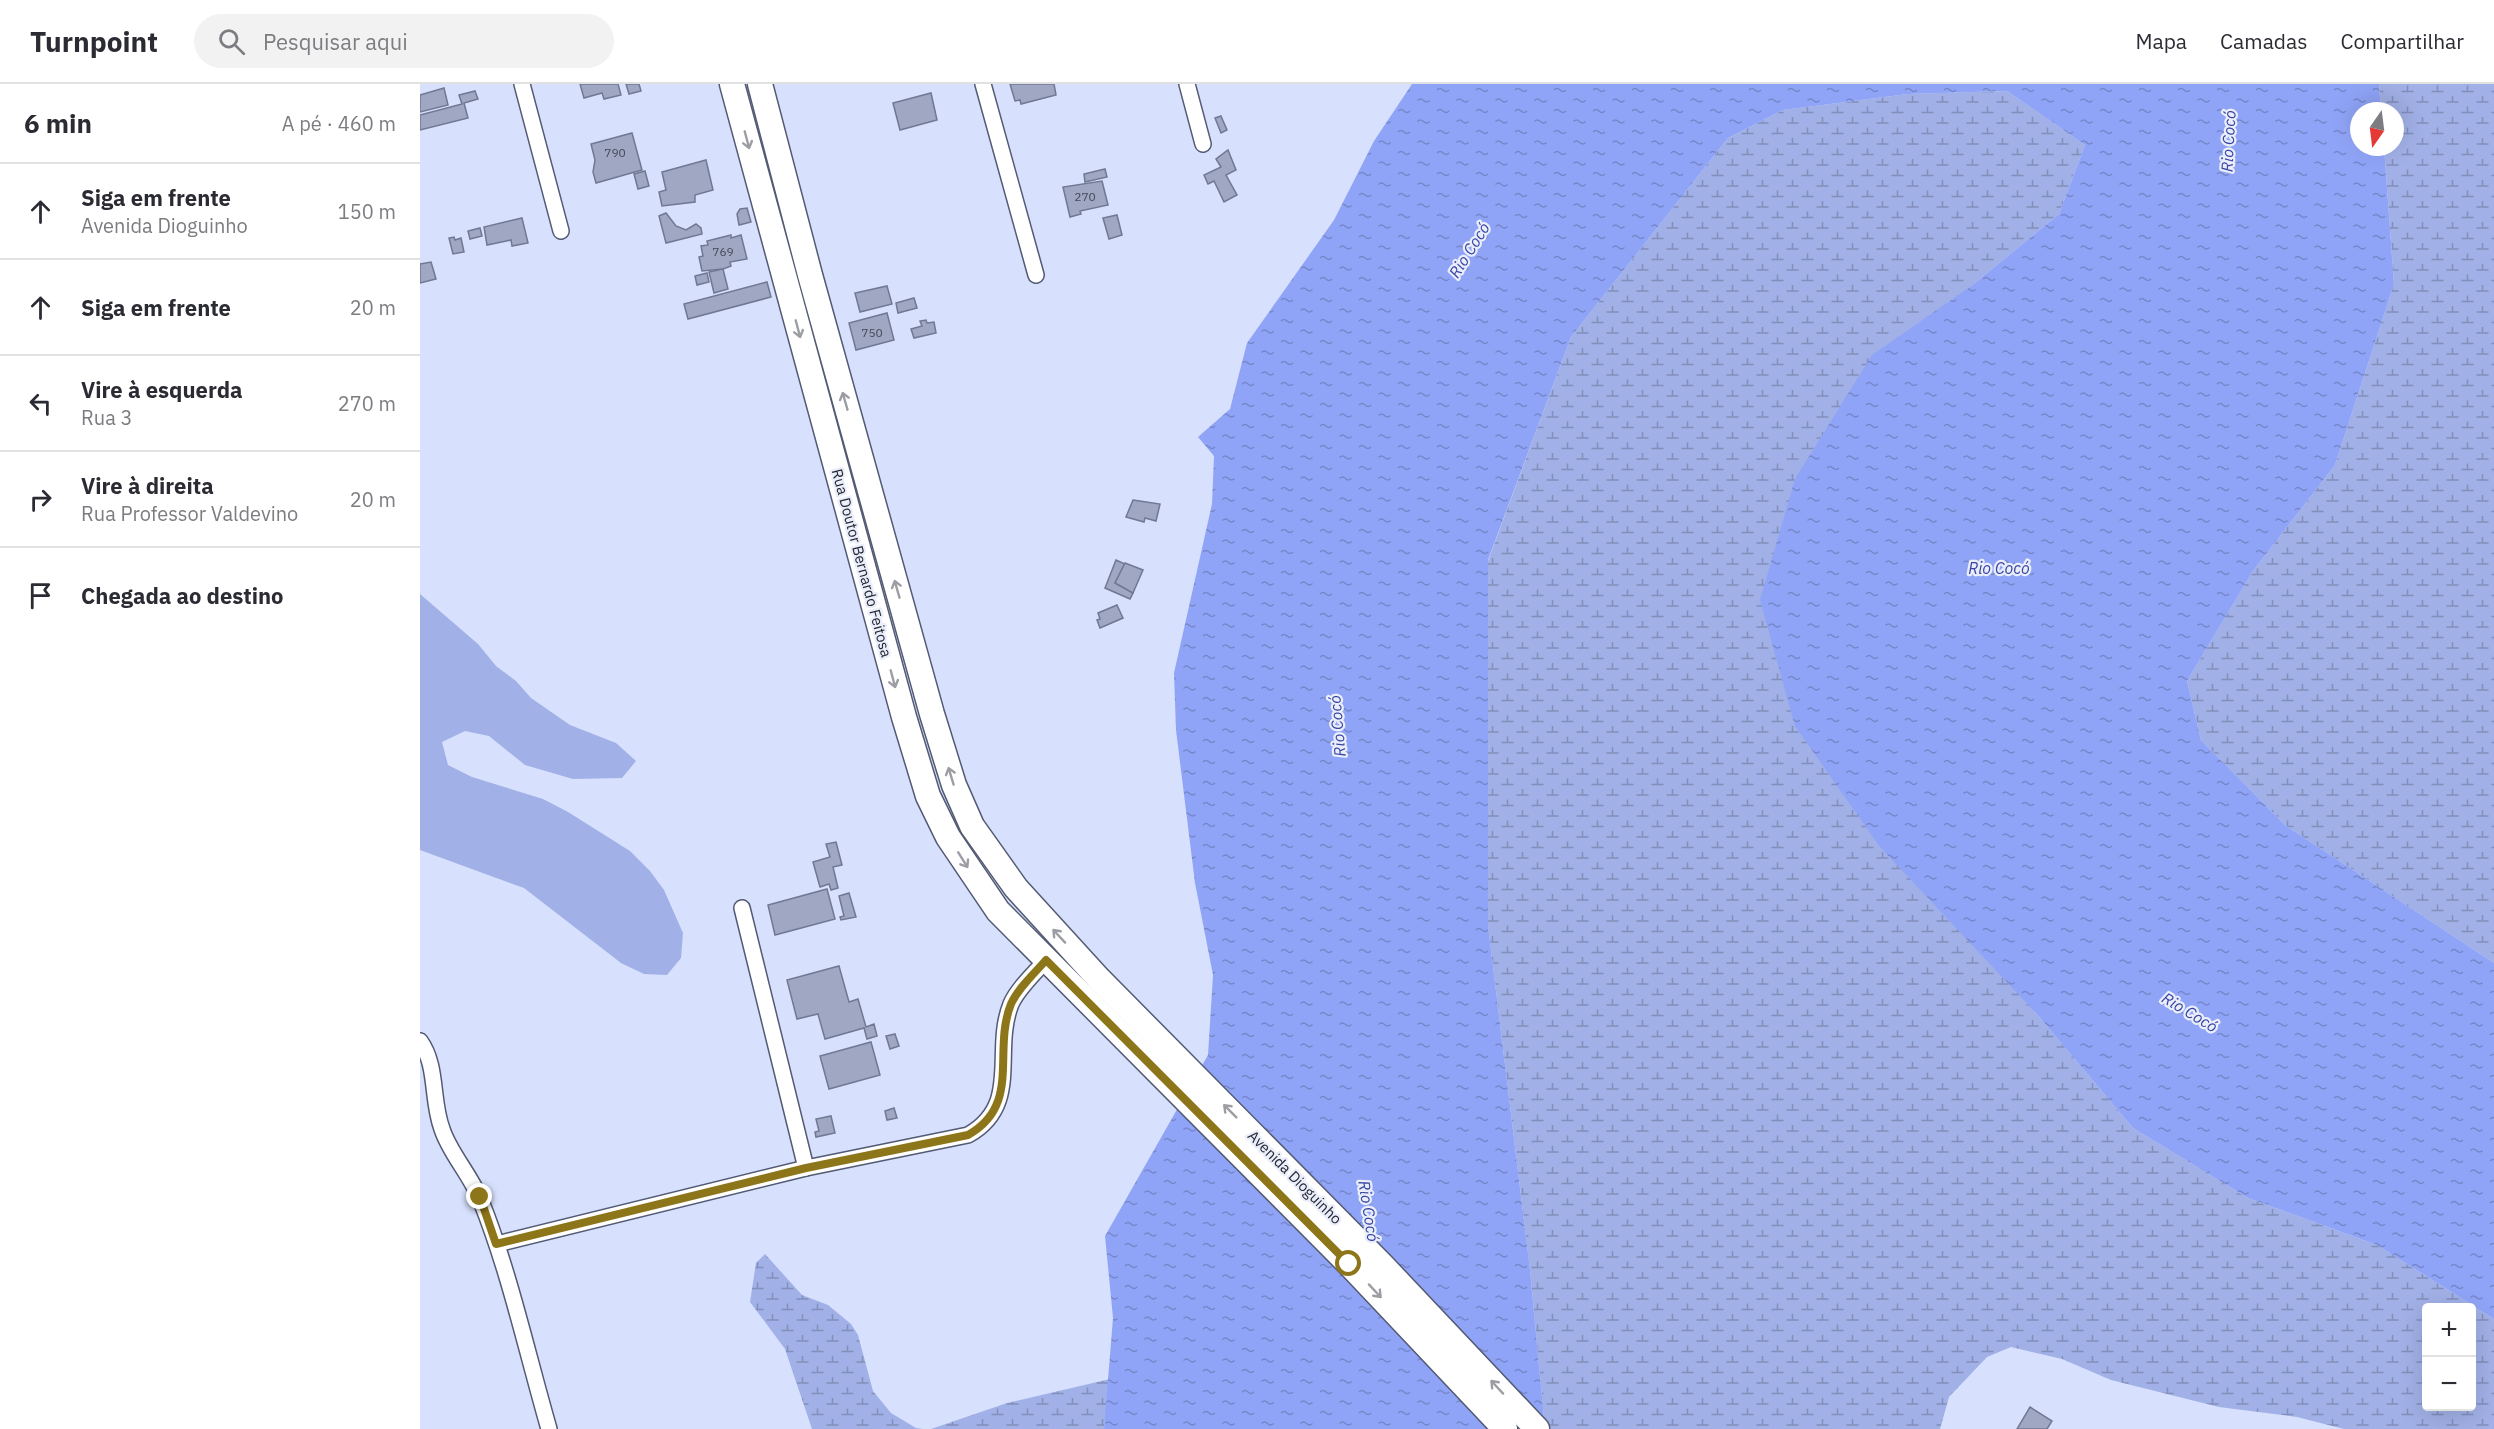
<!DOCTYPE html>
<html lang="pt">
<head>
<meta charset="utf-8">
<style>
	:root { --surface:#fff; --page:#f2f2f3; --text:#2b2b33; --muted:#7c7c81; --line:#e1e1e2 }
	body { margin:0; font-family:"IBM Plex Sans",sans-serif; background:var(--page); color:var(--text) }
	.controls { position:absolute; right:18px; bottom:18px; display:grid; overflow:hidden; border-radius:6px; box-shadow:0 6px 24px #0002 }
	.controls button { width:54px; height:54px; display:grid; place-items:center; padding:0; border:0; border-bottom:2px solid var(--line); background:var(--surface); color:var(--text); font:30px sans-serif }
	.compass { position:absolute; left:1930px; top:18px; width:54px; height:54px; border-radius:50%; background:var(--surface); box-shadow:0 6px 24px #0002; rotate:194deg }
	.stop { position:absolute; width:18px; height:18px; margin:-14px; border:4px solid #8d7519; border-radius:50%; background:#fff }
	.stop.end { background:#8d7519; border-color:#fff; box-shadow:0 2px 6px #0008 }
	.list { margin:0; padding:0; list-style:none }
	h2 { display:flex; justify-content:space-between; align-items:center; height:78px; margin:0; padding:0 24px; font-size:26px }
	h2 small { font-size:20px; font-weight:400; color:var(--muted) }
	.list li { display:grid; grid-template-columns:39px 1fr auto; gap:18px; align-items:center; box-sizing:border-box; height:96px; padding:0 24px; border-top:2px solid var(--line) }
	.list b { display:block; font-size:22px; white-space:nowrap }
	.list p { margin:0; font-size:20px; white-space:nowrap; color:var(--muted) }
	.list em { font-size:20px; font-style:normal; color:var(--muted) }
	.icon { flex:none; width:33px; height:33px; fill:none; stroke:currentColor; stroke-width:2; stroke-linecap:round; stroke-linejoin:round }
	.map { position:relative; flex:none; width:2074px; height:1345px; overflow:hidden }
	header { display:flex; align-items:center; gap:36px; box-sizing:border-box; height:84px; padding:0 30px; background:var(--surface); border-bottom:2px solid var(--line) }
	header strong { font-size:28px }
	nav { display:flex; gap:33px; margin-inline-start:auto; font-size:21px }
	.search { width:420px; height:54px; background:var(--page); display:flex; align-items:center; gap:15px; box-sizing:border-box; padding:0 21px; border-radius:33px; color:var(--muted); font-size:22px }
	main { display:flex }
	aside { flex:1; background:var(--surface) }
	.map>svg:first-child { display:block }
</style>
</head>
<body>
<header>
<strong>Turnpoint</strong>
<div class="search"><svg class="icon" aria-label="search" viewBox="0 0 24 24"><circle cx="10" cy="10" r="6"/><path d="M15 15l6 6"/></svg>Pesquisar aqui</div>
<nav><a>Mapa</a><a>Camadas</a><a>Compartilhar</a></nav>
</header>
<main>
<aside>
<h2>6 min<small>A pé · 460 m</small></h2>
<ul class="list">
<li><svg class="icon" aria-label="ahead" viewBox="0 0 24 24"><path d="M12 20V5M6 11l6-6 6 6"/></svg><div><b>Siga em frente</b><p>Avenida Dioguinho</p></div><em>150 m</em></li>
<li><svg class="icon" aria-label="ahead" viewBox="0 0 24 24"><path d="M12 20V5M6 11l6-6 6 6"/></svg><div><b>Siga em frente</b></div><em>20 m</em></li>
<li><svg class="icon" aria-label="left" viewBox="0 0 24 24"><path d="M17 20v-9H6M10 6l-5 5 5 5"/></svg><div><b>Vire à esquerda</b><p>Rua 3</p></div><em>270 m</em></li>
<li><svg class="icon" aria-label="right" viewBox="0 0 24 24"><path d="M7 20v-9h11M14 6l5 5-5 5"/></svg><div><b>Vire à direita</b><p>Rua Professor Valdevino</p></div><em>20 m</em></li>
<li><svg class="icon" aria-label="arrive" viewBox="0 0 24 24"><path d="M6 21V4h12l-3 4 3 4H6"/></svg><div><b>Chegada ao destino</b></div></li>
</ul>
</aside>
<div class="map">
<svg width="2074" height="1345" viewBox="0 0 2074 1345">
	<defs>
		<pattern id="wetland-marsh" width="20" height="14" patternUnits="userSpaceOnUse" patternTransform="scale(1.5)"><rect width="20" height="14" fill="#a1b0e6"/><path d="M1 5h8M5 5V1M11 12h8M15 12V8" fill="none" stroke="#838fbb"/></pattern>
		<pattern id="water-ripples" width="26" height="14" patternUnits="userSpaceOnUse" patternTransform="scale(1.5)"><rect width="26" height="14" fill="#90a4f7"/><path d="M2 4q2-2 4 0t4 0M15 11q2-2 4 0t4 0" fill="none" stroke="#7586c9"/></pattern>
	</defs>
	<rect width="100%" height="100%" fill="#d7e0fd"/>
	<path fill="#a1b0e6" d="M0,510L58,560L76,582L96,597L111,614L150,641L196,659L216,677L202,694L153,695L105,681L69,652L45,647L22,658L28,681L52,693L123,715L148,728L210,767L230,787L244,806L263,849L261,874L247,891L224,890L201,879L104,804L0,766Z"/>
	<g fill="url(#wetland-marsh)" fill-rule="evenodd">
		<path d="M1959,0H2074V879L1865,741L1781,656L1767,597L1833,487L1915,381L1974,200L1964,63H1975V27H1961Z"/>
		<path d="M1587,7L1665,61L1639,130L1550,203L1615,928L1713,1044L1828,1114L1957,1161L2074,1235V1345H1924L1877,1333L1799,1323L1691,1296L1642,1275L1591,1263L1567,1273L1529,1313L1520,1345H1125L1110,1186L1068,841V477L1151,253L1308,54L1363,26L1488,10ZM2006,1224H2052V1322H2006Z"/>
		<path d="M345,1170L382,1211L408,1221L431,1240L438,1251L453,1307L471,1329L496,1344L503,1345H392L365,1265L330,1218L336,1179Z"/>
		<path d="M690,1295L684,1345H511L587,1319Z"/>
	</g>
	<path fill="url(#water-ripples)" d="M992,0H1959L1961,27H1939V63H1964L1974,200L1915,381L1833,487L1767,597L1781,656L1865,741L2074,879V1235L1957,1161L1828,1114L1713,1044L1615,928L1460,763L1375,642L1340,516L1375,395L1452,271L1550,203L1639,130L1665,61L1587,7L1488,10L1363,26L1308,54L1151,253L1068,476V841L1110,1186L1125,1345H684L693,1234L685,1152L788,971L793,891L775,799L756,646L754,589L792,420L794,372L778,353L810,325L827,259L914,136L954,57Z"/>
	<g fill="#9fa7c3" stroke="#707892" stroke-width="1.5">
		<path d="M160,0H198L201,11L184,15L182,9L164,14Z"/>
		<path d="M206,0H219L221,7L209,10Z"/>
		<path d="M590,0H634L636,11L601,20L600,16L595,17Z"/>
		<path d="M24,4L28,21L0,28V11Z"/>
		<path d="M55,7L58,15L44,19L48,34L0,46V31L42,20L39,11Z"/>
		<path d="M511,9L517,36L480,46L473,19Z"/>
		<path d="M801,32L807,46L801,49L795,34Z"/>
		<path d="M212,49L222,86L176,99L173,88L175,76L171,60Z"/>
		<path d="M808,66L816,86L806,91L817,111L804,118L794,97L788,100L784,91L801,83L796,75Z"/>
		<path d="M286,76L293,106L275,111V118L242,122L239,108L246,106L242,88Z"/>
		<path d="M685,85L687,93L665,98L664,90Z"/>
		<path d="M225,87L229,102L218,105L214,90Z"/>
		<path d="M682,97L688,121L660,127L661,130L650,133L643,103Z"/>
		<path d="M327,124L331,138L319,141L317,130L320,125Z"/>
		<path d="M246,129L256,142L266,146L276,140L281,144L282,150L246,159L239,132Z"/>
		<path d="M697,131L702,151L689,155L683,134Z"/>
		<path d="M102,134L108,159L92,162L91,156L67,161L64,143Z"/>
		<path d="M60,144L62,152L50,155L48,147Z"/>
		<path d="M311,151V154L321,151L327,175L310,178L311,182L303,185L282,187L279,173L283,172L281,162L288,161L287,157Z"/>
		<path d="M34,153L35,156L41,154L44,168L33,170L29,154Z"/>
		<path d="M11,178L16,195L0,199V180Z"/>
		<path d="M303,185L308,205L294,209L289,188Z"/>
		<path d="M287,189L289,198L277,201L275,192Z"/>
		<path d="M347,198L351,213L268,235L264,220Z"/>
		<path d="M467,202L472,220L440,228L435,209Z"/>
		<path d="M494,214L497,224L478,229L476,219Z"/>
		<path d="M467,229L474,256L436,266L429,239Z"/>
		<path d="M506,236L507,239L514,238L516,249L494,254L491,245L502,242L500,237Z"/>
		<path d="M713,416L740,420L736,437L725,434L724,438L706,433Z"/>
		<path d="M696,476L705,480L695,499L713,509L710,515L685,504Z"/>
		<path d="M705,479L723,486L713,509L695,499Z"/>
		<path d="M697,521L703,534L680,544L677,536L680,535L678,529Z"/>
		<path d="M416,758L422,781L413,783L418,804L411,806L409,800L400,803L393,778L410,773L406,760Z"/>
		<path d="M407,805L415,835L355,851L348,821Z"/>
		<path d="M429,809L436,833L421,836L420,833L424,832L419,812Z"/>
		<path d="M419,882L429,918L438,915L446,943L454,940L457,952L447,955L444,944L405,955L398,930L377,935L367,896Z"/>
		<path d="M475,950L479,962L470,965L466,952Z"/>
		<path d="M451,958L460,991L409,1005L400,972Z"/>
		<path d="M474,1024L477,1034L467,1036L465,1027Z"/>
		<path d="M411,1032L415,1049L396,1053L395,1048L399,1047L396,1035Z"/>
		<path d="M1610,1323L1632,1337L1627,1345H1597Z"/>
	</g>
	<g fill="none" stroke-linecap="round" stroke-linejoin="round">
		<g stroke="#535a73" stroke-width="18">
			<g id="street">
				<path d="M102,0L141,147"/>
				<path d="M563,0L616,191"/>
				<path d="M767,0L783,60"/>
				<path d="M322,824L386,1084"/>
				<path d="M0,957C18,982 11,1016 22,1045C30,1070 51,1091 61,1117C90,1190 107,1269 129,1345"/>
				<path d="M77,1160L386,1084L548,1051C602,1021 572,967 591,920C598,904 615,889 626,876"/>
			</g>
		</g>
		<g stroke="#535a73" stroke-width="27">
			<g id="primary">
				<path d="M312,0L484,633L508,712L528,753L578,827L929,1180L1085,1345"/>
				<path d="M340,0L390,191L512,630L534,701L552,742L596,804L679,895L964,1183L1117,1345"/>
			</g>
		</g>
		<use href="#street" stroke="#fff" stroke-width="15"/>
		<use href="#primary" stroke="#fff" stroke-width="24"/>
	</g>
	<defs><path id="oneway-shaft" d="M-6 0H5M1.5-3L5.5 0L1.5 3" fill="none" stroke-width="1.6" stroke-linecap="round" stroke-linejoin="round" transform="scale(1.5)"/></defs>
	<g stroke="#9d9ea3">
		<use href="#oneway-shaft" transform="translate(327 56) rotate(75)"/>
		<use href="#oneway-shaft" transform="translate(378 245) rotate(75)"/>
		<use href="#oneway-shaft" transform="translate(425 317) rotate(-106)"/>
		<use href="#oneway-shaft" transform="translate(477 505) rotate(-106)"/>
		<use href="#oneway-shaft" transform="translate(473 595) rotate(75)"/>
		<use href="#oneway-shaft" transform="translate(531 692) rotate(-107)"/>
		<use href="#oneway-shaft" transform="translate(543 776) rotate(58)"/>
		<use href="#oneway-shaft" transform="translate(639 852) rotate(-133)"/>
		<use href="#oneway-shaft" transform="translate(810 1027) rotate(-135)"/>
		<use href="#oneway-shaft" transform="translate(955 1207) rotate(47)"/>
		<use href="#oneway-shaft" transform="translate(1077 1303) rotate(-133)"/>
	</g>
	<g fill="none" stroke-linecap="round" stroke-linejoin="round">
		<path stroke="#8d7519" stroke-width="8" d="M60,1113L76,1160L386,1084L548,1051C602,1021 572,967 591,920C598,904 615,889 626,876L929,1180"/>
	</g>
	<g text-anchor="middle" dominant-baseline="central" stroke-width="4.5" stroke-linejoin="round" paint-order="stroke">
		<g font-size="12" fill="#444857">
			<text x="195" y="68">790</text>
			<text x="665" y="112">270</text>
			<text x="303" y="167">769</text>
			<text x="452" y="248">750</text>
		</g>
		<g font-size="15" fill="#252833" stroke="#eaeefa">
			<text transform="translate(442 479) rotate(75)">Rua Doutor Bernardo Feitosa</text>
			<text transform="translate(875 1093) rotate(45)">Avenida Dioguinho</text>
		</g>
		<g font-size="16" font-style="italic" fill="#3845a4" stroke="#eaeefa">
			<text transform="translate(1808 57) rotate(-87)">Rio Cocó</text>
			<text transform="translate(1049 166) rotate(-58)">Rio Cocó</text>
			<text x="1579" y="484">Rio Cocó</text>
			<text transform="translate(917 642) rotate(-95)">Rio Cocó</text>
			<text transform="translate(1770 928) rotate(31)">Rio Cocó</text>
			<text transform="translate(949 1127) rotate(81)">Rio Cocó</text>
		</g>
	</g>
</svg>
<div class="controls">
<button>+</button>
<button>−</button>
</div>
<svg class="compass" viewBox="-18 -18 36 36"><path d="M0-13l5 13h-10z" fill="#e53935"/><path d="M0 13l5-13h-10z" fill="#7c7c81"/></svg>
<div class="stop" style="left:929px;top:1180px"></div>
<div class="stop end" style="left:60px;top:1113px"></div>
</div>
</main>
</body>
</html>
